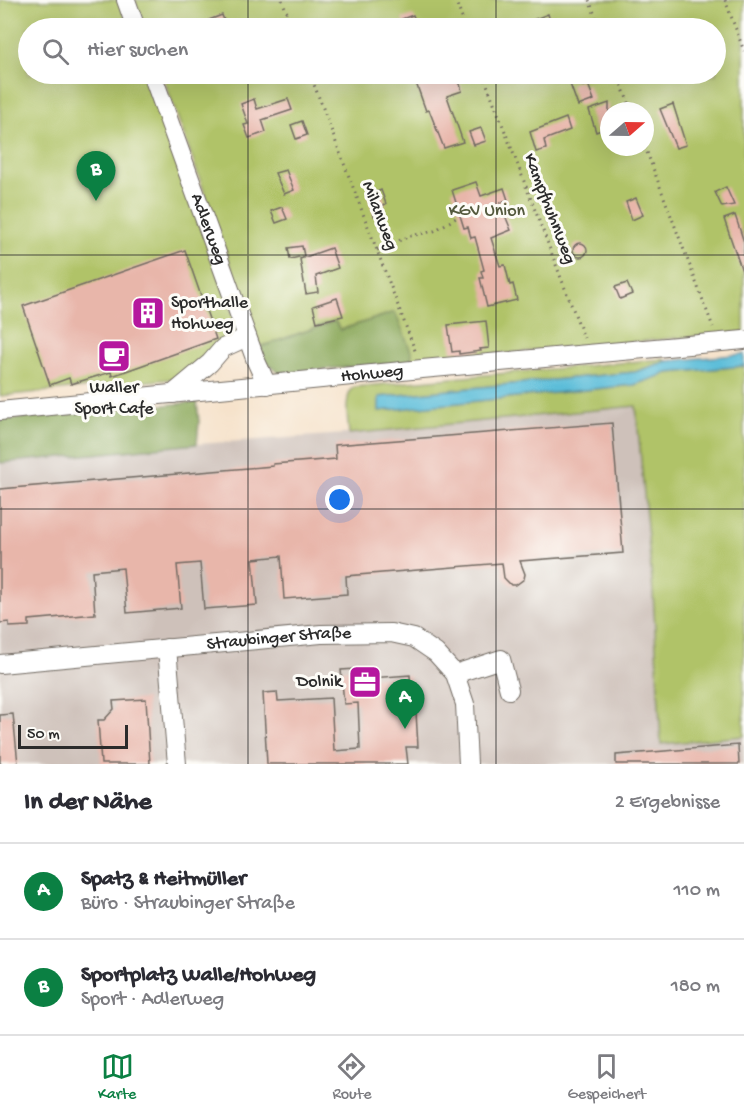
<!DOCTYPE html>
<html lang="de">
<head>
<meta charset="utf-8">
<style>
	:root { --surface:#fff; --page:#f7f7f7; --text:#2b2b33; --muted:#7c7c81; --line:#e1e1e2; --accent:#0b8043 }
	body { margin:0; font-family:"Gochi Hand",sans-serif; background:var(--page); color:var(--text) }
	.compass { position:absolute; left:600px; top:102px; width:54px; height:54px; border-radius:50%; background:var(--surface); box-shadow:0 6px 24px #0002; rotate:70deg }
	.scale { position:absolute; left:18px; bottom:15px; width:110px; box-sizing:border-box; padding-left:6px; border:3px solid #2b2b2b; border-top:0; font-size:16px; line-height:21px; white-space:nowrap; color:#2b2b2b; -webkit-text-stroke:4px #fdfcf7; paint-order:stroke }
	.you { position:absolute; left:340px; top:500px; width:21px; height:21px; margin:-15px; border:4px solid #fff; border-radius:50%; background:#1a73e8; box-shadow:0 0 0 9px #1a73e833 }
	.badge { display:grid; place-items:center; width:39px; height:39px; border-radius:50%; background:var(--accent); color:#fff; font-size:20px; font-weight:700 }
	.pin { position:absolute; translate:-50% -50px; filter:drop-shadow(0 2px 3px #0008) }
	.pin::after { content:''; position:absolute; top:32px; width:21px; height:18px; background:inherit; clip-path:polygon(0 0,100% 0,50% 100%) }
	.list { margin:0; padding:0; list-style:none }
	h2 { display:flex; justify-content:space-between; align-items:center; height:78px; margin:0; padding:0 24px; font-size:26px }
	h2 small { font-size:20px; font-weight:400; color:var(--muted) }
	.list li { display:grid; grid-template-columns:39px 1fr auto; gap:18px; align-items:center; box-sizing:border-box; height:96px; padding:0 24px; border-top:2px solid var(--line) }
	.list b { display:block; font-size:22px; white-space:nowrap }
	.list p { margin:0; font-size:20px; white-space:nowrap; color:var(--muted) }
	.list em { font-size:20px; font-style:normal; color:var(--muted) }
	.icon { flex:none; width:33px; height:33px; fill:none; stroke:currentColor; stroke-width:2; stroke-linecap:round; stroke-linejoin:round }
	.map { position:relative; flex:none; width:744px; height:764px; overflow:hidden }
	.search { position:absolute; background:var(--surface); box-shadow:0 6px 24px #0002; left:18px; right:18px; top:18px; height:66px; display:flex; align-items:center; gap:15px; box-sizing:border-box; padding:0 21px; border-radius:33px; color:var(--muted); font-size:22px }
	.sheet { height:270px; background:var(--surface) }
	nav { display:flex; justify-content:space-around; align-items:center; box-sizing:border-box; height:84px; border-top:2px solid var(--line); background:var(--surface); font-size:16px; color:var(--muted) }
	nav a { display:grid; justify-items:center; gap:3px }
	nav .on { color:var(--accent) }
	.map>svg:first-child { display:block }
</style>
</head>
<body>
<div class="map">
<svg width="744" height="764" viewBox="0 0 744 764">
	<rect width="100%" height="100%" fill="#fdfcf7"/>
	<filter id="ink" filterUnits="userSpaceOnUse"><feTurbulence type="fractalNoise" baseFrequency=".0167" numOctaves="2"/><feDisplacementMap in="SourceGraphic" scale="12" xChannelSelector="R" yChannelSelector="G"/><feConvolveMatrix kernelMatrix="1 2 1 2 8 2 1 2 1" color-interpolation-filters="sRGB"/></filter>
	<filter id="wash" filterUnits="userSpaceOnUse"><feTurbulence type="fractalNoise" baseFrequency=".008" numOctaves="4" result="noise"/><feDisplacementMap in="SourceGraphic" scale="24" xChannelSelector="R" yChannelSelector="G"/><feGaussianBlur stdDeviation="1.35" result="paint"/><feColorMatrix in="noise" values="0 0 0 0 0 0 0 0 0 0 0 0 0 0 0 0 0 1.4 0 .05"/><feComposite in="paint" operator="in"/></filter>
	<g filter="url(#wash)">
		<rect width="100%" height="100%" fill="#f6e2ca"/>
		<path fill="#cec1ba" d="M637,406L653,592L662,744L744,736V764H0V463L197,444L345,434Z"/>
		<g fill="#b0c367" stroke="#6e7749" stroke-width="1.5" fill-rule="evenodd">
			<path d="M0,0H118L129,28H28V74H145L241,336L181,378L0,396Z"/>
			<path d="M135,0H744V332L410,362L395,313L339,330L335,321L260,347L162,74H716V28H145ZM609,111H645V147H609Z"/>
			<path d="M662,359L667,361L635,372L380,397L379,411L634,385L668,373L744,366V736L661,744L653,592L636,406L349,434C348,420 343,396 354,387Z"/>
		</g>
		<g fill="#8ca95c" stroke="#5c6a44" stroke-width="1.5">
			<path d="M395,312L412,354L410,362L279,373L265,361L260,347L335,321L340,330Z"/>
			<path d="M197,402L199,422L197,444L0,463V420Z"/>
		</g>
		<path fill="#5bbdd9" stroke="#437482" stroke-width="1.5" d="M744,354V366L668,373L634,385L379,411V397L635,372L667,361Z"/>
		<g id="blocks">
			<g fill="#e8b6aa">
				<path d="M548,14L551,24L541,28H512Z"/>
				<path d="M222,15L227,28H212L209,20Z"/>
				<path d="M413,15L418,28H406L402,19Z"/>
				<path d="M433,74L435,80L457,74L462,91L447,96L463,142L444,148L429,110L426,111L415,80Z"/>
				<path d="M580,80L583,86L588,84L594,100L578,106L570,84Z"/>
				<path d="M254,99L257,109L288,99L292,110L262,120L266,132L249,138L244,125L248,124L241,104Z"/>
				<path d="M609,103V127L596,132L589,110Z"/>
				<path d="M673,104L686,145L676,148L660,109Z"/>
				<path d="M566,118L570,130L544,140L546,149L536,152L530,132Z"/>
				<path d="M302,121L307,135L296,139L291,125Z"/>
				<path d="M481,128L486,141L474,145L469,132Z"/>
				<path d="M286,170L294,190L284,194L275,173Z"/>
				<path d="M476,182L481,196L504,188L508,200L500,203L511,230L491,238L500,266L505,265L510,285L513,284L517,300L487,307L480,278H483L481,271L484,270L475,237L471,238L468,227L464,228L452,190Z"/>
				<path d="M726,187L734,205L722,207L715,192Z"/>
				<path d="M381,190L386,204L382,206L384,213L374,216L368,196Z"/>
				<path d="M636,198L643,215L632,220L626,202Z"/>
				<path d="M282,207L287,219L276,223L271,211Z"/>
				<path d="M735,215L744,242V270L742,271L724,219Z"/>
				<circle cx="580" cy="250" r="7"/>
				<path d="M302,246L304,256L290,259L288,248Z"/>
				<path d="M331,248L338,268L316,276L318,292L306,294L300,259Z"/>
				<path d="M185,250L216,339L112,376L111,372L71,384L69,378L50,385L23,306Z"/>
				<path d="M627,283L632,294L620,299L615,287Z"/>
				<path d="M337,298L343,316L317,322L313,306Z"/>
				<path d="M486,321L489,348L480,349L481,351L459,354V351L452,352L448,325Z"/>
				<path d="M612,423L623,553L520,561L525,574L524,579L516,585H511L504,578L502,563L346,576L347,594L284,599L281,556L253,559L257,605L204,609L200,563L177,565L181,608L127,613L123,568L92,571L95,614L29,620V626L9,627V622L0,623V489L273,466V464L336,459L335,445Z"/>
				<path d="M356,669L357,679L410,675L412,712H416L418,747H406L408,764H267L263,693L277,692L278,701L331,698L334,751L360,749L358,703L344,704L341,670Z"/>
				<path d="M146,699L150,764H101L98,720H104L114,709L113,701Z"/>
				<path d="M13,714L18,764H0V715Z"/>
				<path d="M738,745L739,764H616V755Z"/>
			</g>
		</g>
	</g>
	<g filter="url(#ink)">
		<use href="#blocks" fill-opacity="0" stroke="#726b63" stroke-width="1.5"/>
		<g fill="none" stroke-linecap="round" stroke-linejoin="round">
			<g stroke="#726b63" stroke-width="20">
				<g id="minor">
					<path d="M126,0L136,28"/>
					<path id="s1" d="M152,74L256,361L267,385"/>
					<path d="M173,394L210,363L223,348L247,337"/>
					<path id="s2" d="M0,411L422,369L744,340"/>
					<path d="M167,648L177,764"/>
					<path id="s3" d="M0,664L321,634L391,633L414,638L436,653L455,674L465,704L468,764"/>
					<path d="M455,674L501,659L509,690"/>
				</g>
			</g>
			<g stroke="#726b63" stroke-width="3" stroke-dasharray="1.5 4.5" stroke-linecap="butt">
				<path d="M282,0L293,28"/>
				<path d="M455,0L466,28"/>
				<path d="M589,0L600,28"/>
				<path d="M725,0L744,51"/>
				<path d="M310,74L416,353"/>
				<path d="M483,74L584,338"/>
				<path d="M617,74L632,111"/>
				<path d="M645,147L713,327"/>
				<path d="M377,250L410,236L434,231L456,218"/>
			</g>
			<use href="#minor" stroke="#fff" stroke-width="18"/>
		</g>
	</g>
	<path fill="none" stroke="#2b2b2b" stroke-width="1.5" stroke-opacity="0.55" d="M248,0V28M496,0V28M248,74V764M496,74V764M0,255H744M0,509H744"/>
	<defs>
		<g id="building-square" transform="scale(1.725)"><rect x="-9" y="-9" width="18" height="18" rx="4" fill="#b5179e" stroke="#fdfcf7"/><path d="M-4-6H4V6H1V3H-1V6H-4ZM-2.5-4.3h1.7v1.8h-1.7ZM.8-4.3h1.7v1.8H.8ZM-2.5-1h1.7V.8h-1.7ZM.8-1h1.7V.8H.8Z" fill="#fff"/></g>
		<g id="cafe-square" transform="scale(1.725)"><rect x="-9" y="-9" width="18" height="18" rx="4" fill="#b5179e" stroke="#fdfcf7"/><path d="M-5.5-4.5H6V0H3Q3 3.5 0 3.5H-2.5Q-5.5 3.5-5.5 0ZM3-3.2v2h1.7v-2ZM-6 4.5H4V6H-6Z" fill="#fff"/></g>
		<g id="office-square" transform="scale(1.725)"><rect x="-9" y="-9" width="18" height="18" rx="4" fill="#b5179e" stroke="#fdfcf7"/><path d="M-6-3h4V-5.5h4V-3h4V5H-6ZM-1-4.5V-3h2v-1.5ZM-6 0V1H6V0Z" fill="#fff"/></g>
	</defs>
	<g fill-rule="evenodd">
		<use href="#building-square" x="148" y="313"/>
		<use href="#cafe-square" x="114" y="356"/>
		<use href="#office-square" x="365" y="682"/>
	</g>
	<g text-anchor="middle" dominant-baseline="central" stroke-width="6" stroke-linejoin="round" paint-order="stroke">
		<g font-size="18" fill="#2b2b2b" stroke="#fdfcf7">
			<text transform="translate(549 209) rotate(69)">Kampfhuhnweg</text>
			<text transform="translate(379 216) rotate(69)">Milanweg</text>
			<text stroke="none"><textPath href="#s1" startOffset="165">Adlerweg</textPath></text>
			<text stroke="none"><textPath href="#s2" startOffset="374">Hohweg</textPath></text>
			<text stroke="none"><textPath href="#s3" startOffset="280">Straubinger Straße</textPath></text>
		</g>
		<g font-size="18" fill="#53593d" stroke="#fdfcf7">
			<text x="487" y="211">KGV Union</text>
		</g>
		<g font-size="18" fill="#2b2b2b" stroke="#fdfcf7" text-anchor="start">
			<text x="171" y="303">Sporthalle<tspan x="171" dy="21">Hohweg</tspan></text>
			<text x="114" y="388" text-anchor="middle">Waller<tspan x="114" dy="21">Sport Cafe</tspan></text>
			<text x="342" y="682" text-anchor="end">Dolnik</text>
		</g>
	</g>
</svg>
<svg class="compass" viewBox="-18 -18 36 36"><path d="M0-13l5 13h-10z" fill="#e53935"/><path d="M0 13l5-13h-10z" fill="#7c7c81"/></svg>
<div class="scale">50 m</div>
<div class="you"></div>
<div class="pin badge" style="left:405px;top:729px">A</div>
<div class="pin badge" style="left:96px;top:201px">B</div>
<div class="search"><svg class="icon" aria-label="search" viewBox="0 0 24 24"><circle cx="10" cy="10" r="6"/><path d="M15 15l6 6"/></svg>Hier suchen</div>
</div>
<section class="sheet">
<h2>In der Nähe<small>2 Ergebnisse</small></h2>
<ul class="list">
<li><span class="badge">A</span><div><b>Spatz &amp; Heitmüller</b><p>Büro · Straubinger Straße</p></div><em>110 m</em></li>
<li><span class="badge">B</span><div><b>Sportplatz Walle/Hohweg</b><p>Sport · Adlerweg</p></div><em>180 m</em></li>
</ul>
</section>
<nav>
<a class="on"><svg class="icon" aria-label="map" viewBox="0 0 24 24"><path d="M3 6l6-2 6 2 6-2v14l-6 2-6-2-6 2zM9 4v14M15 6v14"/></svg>Karte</a>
<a><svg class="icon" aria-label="directions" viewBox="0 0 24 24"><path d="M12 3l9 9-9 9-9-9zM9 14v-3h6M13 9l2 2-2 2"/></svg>Route</a>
<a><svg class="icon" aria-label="saved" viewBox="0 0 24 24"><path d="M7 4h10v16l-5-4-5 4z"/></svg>Gespeichert</a>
</nav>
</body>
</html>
